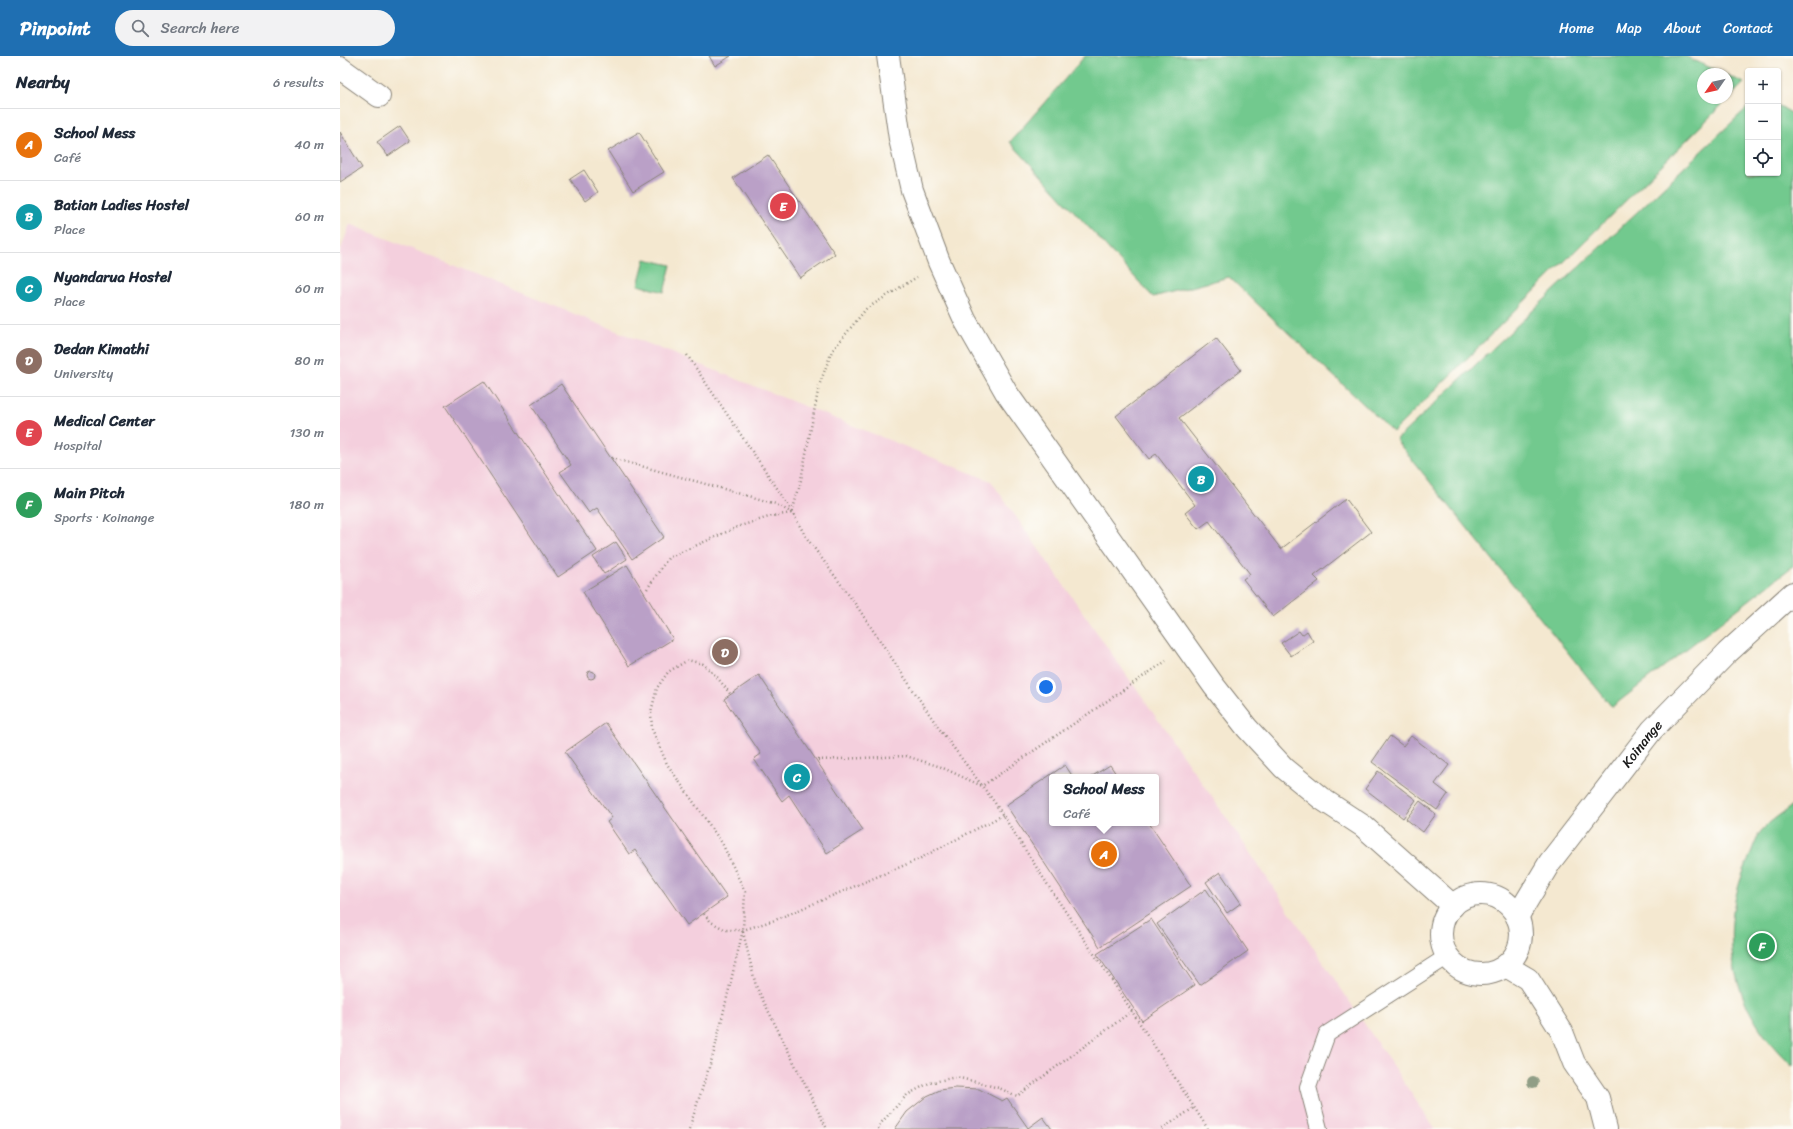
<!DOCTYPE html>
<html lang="en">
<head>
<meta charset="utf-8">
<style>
	:root { --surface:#fff; --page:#f2f2f3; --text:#1f2937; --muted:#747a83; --line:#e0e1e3; --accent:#1f6fb2 }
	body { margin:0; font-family:Sriracha,sans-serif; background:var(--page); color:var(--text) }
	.controls { position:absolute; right:12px; top:12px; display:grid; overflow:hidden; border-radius:4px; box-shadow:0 1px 3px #0004 }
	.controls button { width:36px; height:36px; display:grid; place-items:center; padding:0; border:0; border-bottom:1px solid var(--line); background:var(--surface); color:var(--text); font:20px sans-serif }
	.compass { position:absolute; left:1357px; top:12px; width:36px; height:36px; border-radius:50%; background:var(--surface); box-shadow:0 1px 3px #0004; rotate:236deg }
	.you { position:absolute; left:706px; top:631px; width:14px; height:14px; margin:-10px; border:3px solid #fff; border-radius:50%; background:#1a73e8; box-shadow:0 0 0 6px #1a73e833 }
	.badge { display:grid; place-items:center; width:26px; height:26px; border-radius:50%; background:var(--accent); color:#fff; font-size:13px; font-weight:700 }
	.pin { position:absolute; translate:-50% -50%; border:2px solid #fff; box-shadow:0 1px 4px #0006 }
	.popup { position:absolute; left:709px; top:718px; width:110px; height:52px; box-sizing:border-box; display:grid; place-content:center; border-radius:4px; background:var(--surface); filter:drop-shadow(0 1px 3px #0005); font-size:13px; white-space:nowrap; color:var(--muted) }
	.popup b { font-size:15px; color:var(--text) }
	.popup::after { content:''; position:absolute; left:50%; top:100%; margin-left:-8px; border:8px solid transparent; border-top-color:var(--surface) }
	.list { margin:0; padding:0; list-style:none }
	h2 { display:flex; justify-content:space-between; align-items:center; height:52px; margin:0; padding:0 16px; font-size:17px }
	h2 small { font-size:13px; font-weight:400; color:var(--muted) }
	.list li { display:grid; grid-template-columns:26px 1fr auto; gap:12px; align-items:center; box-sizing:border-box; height:72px; padding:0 16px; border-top:1px solid var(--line) }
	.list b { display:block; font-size:15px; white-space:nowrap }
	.list p { margin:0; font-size:13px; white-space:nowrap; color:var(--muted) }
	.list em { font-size:13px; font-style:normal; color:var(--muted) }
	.icon { flex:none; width:22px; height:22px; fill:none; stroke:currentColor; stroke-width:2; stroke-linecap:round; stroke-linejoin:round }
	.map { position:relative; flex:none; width:1453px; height:1073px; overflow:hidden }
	header { display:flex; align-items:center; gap:24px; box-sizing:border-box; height:56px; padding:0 20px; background:var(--accent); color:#fff }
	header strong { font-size:19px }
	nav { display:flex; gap:22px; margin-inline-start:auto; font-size:14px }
	.search { width:280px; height:36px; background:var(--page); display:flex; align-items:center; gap:10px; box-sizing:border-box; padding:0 14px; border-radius:22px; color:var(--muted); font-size:15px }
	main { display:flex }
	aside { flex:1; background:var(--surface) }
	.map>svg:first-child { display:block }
</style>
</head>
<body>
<header>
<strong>Pinpoint</strong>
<div class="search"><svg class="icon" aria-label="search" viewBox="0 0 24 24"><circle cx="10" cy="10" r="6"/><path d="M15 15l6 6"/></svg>Search here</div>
<nav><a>Home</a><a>Map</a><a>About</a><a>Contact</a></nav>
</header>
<main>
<aside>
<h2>Nearby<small>6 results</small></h2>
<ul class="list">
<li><span class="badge" style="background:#e8710a">A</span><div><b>School Mess</b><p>Café</p></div><em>40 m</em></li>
<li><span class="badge" style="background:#0f9aa8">B</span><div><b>Batian Ladies Hostel</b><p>Place</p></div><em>60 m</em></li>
<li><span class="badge" style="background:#0f9aa8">C</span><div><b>Nyandarua Hostel</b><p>Place</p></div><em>60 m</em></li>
<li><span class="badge" style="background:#8d6e63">D</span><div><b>Dedan Kimathi</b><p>University</p></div><em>80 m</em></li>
<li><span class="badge" style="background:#e0444e">E</span><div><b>Medical Center</b><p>Hospital</p></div><em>130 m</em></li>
<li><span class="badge" style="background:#2e9e5b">F</span><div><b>Main Pitch</b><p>Sports · Koinange</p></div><em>180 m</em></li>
</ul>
</aside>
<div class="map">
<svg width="1453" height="1073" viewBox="0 0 1453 1073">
	<rect width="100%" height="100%" fill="#fdfcf7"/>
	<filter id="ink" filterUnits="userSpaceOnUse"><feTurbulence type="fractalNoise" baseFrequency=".025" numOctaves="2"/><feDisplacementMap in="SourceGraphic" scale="8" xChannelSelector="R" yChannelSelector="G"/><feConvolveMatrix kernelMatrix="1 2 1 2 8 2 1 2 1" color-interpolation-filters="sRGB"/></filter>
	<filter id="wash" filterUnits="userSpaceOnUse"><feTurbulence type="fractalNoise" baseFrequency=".012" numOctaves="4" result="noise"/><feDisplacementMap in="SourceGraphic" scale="16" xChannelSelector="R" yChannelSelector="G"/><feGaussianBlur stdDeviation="0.9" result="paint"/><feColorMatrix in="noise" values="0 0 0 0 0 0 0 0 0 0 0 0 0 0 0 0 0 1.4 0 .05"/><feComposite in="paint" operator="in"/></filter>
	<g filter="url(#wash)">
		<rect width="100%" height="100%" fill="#f4e8d0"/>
		<path fill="#f4cfdd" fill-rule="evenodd" d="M10,168L651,425L890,767L1095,1073H0V196ZM712,721H816V767H712Z"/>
		<g fill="#72c98e" stroke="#477255">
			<path d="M745,0H1345L1384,18H1363V42H1387V19L1404,27L1053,376L889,221L813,241L670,86Z"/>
			<path d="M1438,49L1453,58V510L1272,651L1056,384L1408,51V117H1438Z"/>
			<path d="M305,203L331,209L324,236L298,229Z"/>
			<path d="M1453,749V1010C1393,958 1375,880 1407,807C1411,798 1416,780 1422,774C1431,764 1443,757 1453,749Z"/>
		</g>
		<g id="blocks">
			<g fill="#baa0c7">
				<path d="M369,0H391L375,10Z"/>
				<path d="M60,70L70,85L48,100L37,86Z"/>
				<path d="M0,76L22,112L0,126Z"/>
				<path d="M299,76L324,116L293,135L268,95Z"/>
				<path d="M428,99L495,198L460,222L393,122Z"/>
				<path d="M244,114L258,136L245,145L230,123Z"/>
				<path d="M876,282L901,314L839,362L941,493L1006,443L1031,476L974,520L979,525L933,561L903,523L910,518L869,465L858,473L845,457L855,449L816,398L809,403L776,360Z"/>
				<path d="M144,325L257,495L218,521L105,350Z"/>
				<path d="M221,328L324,481L292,503L257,452L249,457L220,416L231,409L191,349Z"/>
				<path d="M276,486L287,503L264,518L253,501Z"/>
				<path d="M287,509L333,583L289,610L243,536Z"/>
				<path d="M959,575L962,579L967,575L973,585L951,600L941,587Z"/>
				<circle cx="251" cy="619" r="4"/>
				<path d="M419,619L523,774L487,797L449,739L442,745L414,703L421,698L384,643Z"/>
				<path d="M266,667L387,841L347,869L295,794L289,798L267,766L272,762L225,696Z"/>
				<path d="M1050,680L1063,690L1071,680L1109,709L1095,728L1108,738L1097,754L1032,706Z"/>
				<path d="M725,709L733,721H712V767H809L851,830L760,891L666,749Z"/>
				<path d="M770,709L778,721H751Z"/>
				<path d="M1038,715L1076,744L1063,762L1025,733Z"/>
				<path d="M1080,745L1096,758L1083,776L1066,763Z"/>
				<path d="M880,816L901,847L887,857L866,826Z"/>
				<path d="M866,833L908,895L860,929L817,868Z"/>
				<path d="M811,863L855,929L802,965L757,898Z"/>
				<path d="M615,1032L639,1033L662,1045L667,1042L688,1072L703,1061L712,1073H555L567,1056L587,1040L600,1034Z"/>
			</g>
		</g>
	</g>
	<g filter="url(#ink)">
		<use href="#blocks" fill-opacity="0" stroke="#888276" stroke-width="1"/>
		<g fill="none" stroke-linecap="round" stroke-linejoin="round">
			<g stroke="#888276" stroke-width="18">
				<path id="lane" d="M979,1073L968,1031L987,978L1108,900"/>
			</g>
			<g stroke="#888276" stroke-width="24">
				<g id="street">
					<path d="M548,0L560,83L572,134L599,206L625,264L666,336L874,630L907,672L944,712L982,743L1023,770L1113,850"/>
					<path d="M0,12L39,40"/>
					<circle cx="1141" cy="878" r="40"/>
					<path id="s1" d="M1177,861L1210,806L1312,674L1387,597L1453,537"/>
					<path d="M1166,910L1188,923L1222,976L1234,1007L1258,1042L1266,1073"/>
				</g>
			</g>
			<g stroke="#888276" stroke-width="2.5" stroke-dasharray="1 3" stroke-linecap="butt">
				<path d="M347,299L447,447L466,481L514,546L598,671L655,747L715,840L775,929L868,1073"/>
				<path d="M272,402L416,442L436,448L452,457"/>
				<path d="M452,456L460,429L479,330L492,295L526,253L577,221"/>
				<path d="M307,533L328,502L400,470L432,460L452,457"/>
				<path d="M478,704L566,700L601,711L642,730L826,605"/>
				<path d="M364,858L371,866L386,874H403L435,864L579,803L663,759"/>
				<path d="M403,876L416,930L487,1073"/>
				<path d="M349,1073L374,996L399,891L403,874L405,836L382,787L327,708L312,673L311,656L317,632L328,616L348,604L363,608L377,621L391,639"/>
				<path d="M538,1073L540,1068L567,1039L589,1027L616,1021L659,1032L677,1040L792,955"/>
				<path d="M822,1073L855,1051"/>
			</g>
			<use href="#lane" stroke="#fff" stroke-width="16"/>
			<use href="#street" stroke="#fff" stroke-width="22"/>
		</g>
		<circle fill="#909e86" cx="1193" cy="1026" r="6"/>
	</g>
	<g text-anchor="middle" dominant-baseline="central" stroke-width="3.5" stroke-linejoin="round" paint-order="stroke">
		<g font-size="14" fill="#1c1c1c" stroke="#fdfcf7">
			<text stroke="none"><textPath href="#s1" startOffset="214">Koinange</textPath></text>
		</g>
	</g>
</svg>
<div class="controls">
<button>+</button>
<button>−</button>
<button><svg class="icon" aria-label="locate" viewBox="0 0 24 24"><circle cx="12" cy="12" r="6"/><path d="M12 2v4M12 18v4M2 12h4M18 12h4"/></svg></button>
</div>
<svg class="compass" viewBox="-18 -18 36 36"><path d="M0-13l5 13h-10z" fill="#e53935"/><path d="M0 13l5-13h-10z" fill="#747a83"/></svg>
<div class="you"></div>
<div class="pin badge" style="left:764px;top:798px;background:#e8710a">A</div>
<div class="popup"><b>School Mess</b>Café</div>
<div class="pin badge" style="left:861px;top:423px;background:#0f9aa8">B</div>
<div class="pin badge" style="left:457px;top:721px;background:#0f9aa8">C</div>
<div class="pin badge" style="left:385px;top:596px;background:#8d6e63">D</div>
<div class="pin badge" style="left:443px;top:150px;background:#e0444e">E</div>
<div class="pin badge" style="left:1422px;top:890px;background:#2e9e5b">F</div>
</div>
</main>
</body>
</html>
